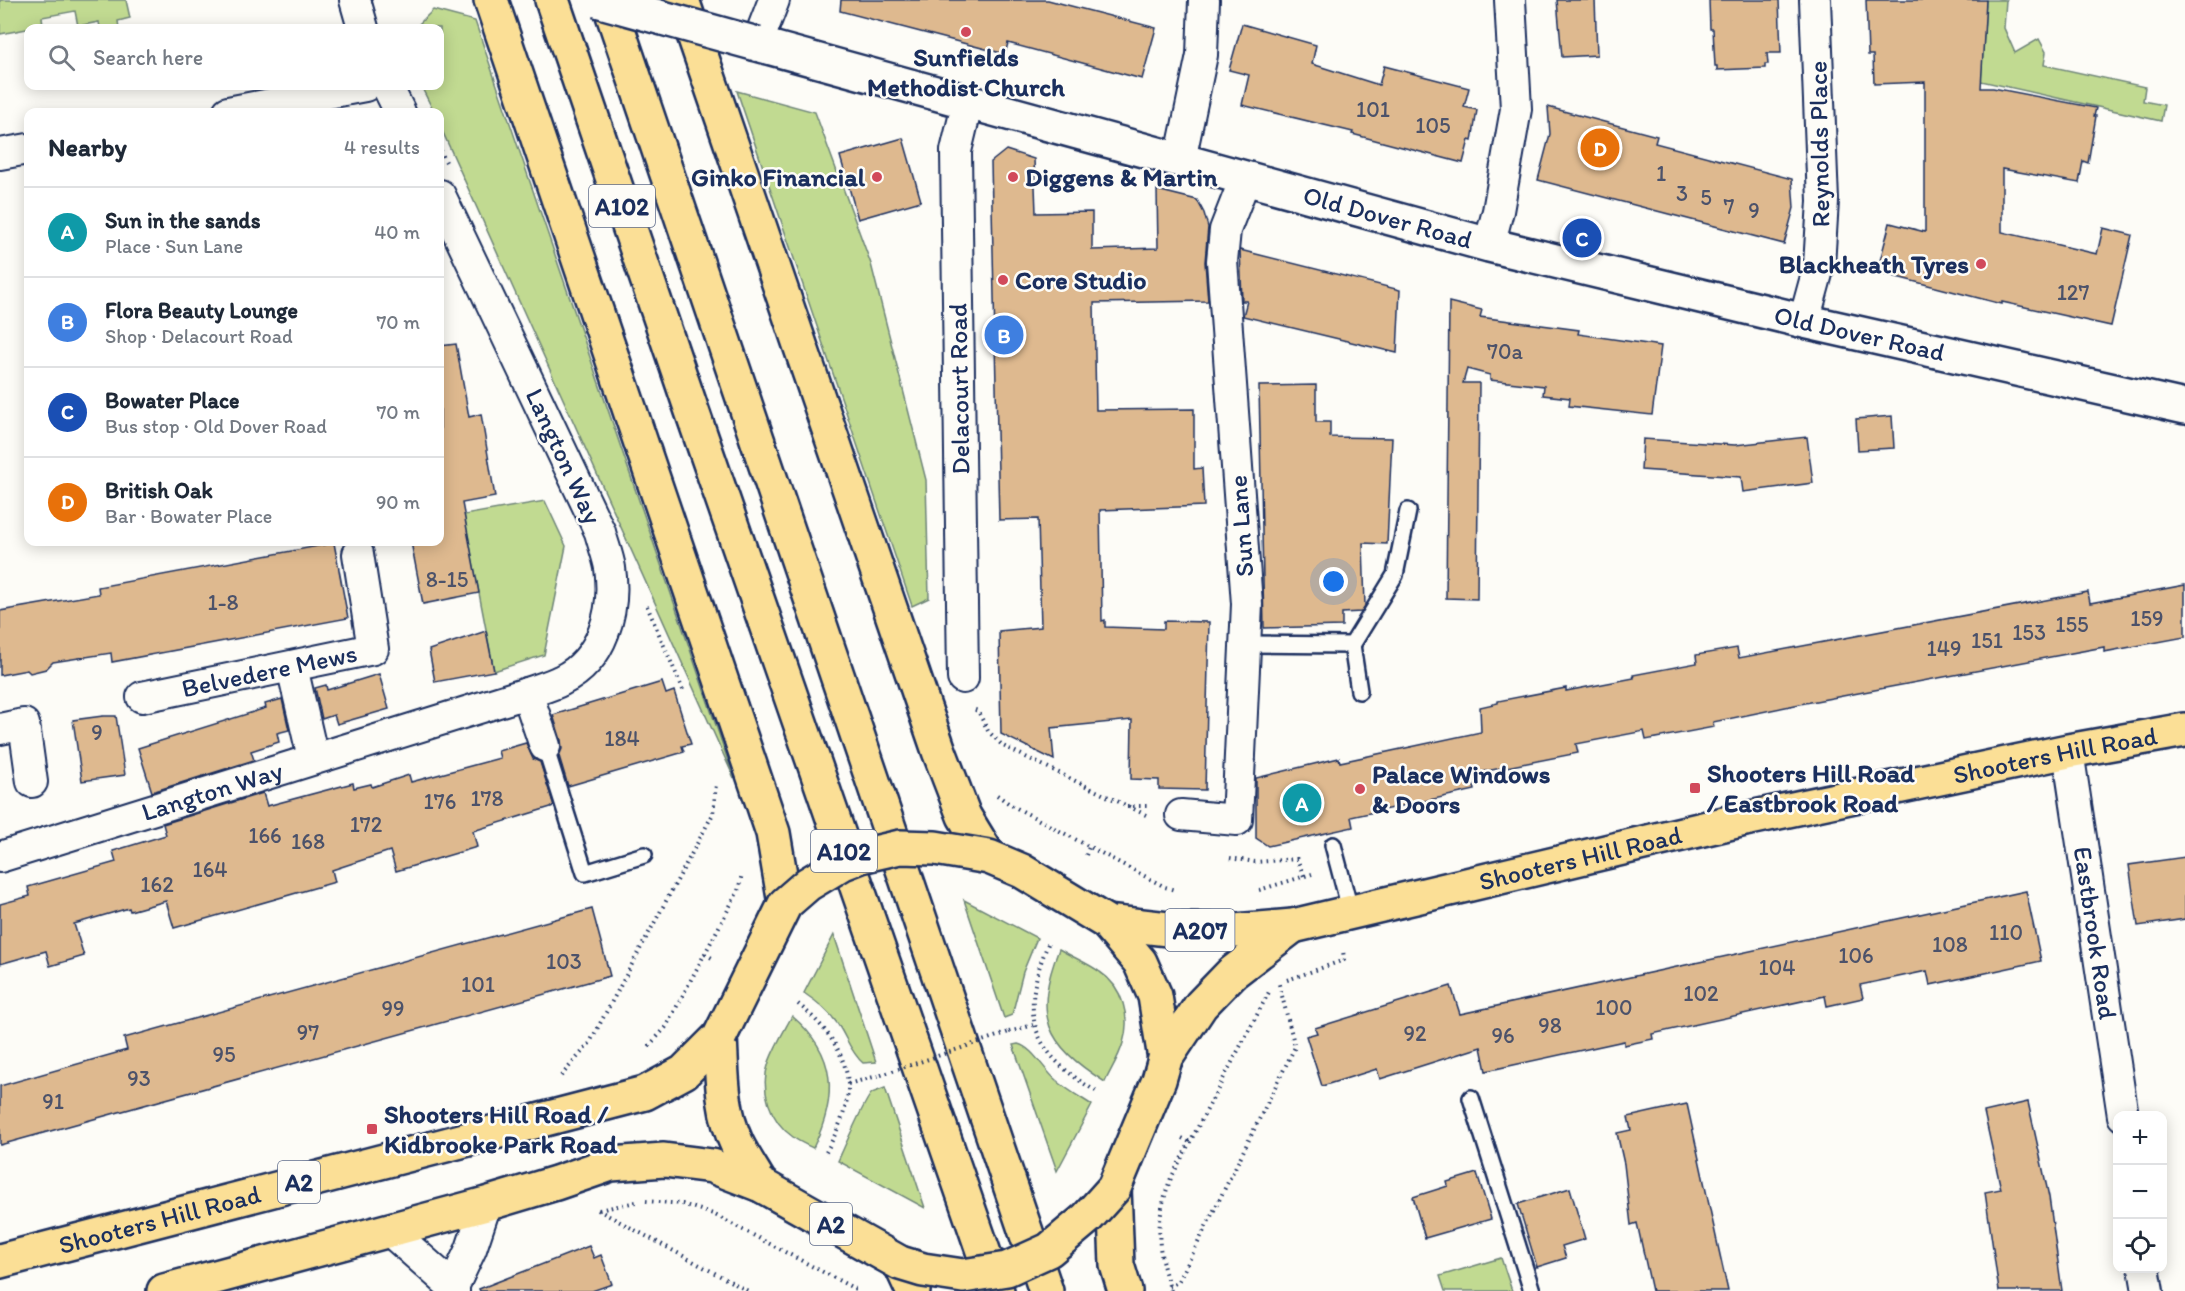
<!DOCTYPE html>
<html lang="en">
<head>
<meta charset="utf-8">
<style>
	:root { --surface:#fff; --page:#f2f2f3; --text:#1f2937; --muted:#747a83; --line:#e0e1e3; --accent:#d1495b }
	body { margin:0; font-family:Itim,sans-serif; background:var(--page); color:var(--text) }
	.controls { position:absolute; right:18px; bottom:18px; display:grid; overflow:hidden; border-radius:12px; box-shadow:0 3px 15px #0003 }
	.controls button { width:54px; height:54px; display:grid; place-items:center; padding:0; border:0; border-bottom:2px solid var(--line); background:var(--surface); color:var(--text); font:30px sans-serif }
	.you { position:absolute; left:1334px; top:582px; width:21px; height:21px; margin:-15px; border:4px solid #fff; border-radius:50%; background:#1a73e8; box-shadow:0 0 0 9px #1a73e833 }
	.badge { display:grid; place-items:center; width:39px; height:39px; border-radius:50%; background:var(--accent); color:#fff; font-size:20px; font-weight:700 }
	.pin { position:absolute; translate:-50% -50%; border:3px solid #fff; box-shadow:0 2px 6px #0006 }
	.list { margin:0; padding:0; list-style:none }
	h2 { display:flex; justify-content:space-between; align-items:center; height:78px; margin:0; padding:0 24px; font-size:26px }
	h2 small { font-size:20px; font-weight:400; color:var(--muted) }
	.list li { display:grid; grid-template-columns:39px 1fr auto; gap:18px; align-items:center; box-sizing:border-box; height:90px; padding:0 24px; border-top:2px solid var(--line) }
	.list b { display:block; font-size:22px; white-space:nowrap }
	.list p { margin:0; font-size:20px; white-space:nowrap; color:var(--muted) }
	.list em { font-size:20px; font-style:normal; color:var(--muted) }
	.icon { flex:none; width:33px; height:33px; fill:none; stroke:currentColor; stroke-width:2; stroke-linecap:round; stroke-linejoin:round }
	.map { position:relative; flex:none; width:2185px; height:1291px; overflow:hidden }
	.search { position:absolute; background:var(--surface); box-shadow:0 3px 15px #0003; left:24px; top:24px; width:420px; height:66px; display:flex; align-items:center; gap:15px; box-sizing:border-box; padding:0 21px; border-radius:12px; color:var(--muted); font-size:22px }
	.panel { position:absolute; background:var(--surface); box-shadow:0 3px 15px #0003; left:24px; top:108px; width:420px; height:438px; border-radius:12px }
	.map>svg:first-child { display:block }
</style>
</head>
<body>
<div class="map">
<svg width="2185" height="1291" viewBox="0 0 2185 1291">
	<rect width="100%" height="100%" fill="#fdfcf7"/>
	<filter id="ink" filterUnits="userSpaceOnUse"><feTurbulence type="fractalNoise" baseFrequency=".0167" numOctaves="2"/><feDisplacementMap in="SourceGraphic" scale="12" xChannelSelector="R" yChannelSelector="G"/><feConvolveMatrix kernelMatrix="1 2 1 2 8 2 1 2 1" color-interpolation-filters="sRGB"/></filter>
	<g filter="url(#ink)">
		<g fill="#c1da91" stroke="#6e8478" stroke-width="1.5">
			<path d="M0,0H126L130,18L118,21L119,28H100L99,22L78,26L75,11L42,17L43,26L0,34Z"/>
			<path d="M1986,0H2006L2004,28L2015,53L2039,39L2046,52L2044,65L2145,87L2143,101L2164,105L2161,121L1981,81Z"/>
			<path d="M433,10L475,21L734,778L440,126V112H434L421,86H440V28H415Z"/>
			<path d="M737,91L815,112L871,264L926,480L929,598L912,606Z"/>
			<path d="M545,501L566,546L544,655L494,671L464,515Z"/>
			<path d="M964,900L1037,938L1023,972L1012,1015L1004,1018Z"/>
			<path d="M834,935L876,1062L863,1063C851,1053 846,1036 837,1023C828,1010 816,1001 804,993Z"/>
			<path d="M1059,949C1072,957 1088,963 1100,972C1123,987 1131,1018 1123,1043C1119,1057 1111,1069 1105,1082C1045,1044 1033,1016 1059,949Z"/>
			<path d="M792,1016C837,1054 838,1097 813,1148C807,1145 799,1142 793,1137C770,1121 759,1089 769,1062C775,1046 784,1031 792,1016Z"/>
			<path d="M1018,1044C1032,1047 1044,1070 1056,1080C1067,1090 1080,1097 1092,1105L1057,1171L1013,1045Z"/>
			<path d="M885,1088L925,1208L838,1161C843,1150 866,1097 872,1093C876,1091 881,1090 885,1088Z"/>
			<path d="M1501,1258L1512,1291H1445L1440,1276Z"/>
		</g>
		<g fill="#deb98f" stroke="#1b2f5e" stroke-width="1.5">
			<path d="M841,0H1048L1156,28L1142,79L1008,43L1005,54L840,11Z"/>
			<path d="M1557,0H1595L1597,55L1562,57Z"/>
			<path d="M1709,0H1779L1781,53H1767L1768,64H1765V68L1717,70V66H1715L1713,29H1710Z"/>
			<path d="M1866,0H1986L1981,88H1993L2096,108L2094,116H2096L2088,163L2083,161L2079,183L2002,169V232L2097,254L2103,228L2132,235L2111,326L2002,302V304L1877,272L1890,223L1925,232V82L1874,84L1873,55H1868Z"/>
			<path d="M1242,24L1316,45L1312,64L1379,85L1384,66L1469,88L1464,107L1477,110L1472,141L1469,140L1463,163L1352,134L1353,132L1242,105L1249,75L1229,70Z"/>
			<path d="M1548,107L1657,136L1655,143L1792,179L1794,208L1784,244L1538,180L1550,134Z"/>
			<path d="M903,138L921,201L858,219L840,156Z"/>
			<path d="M1006,150L1034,159L1036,213L1092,212V250L1158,248L1157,190L1197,200L1204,213L1208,227L1205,262L1208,301L1094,303L1096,410L1194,409V469L1202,468L1204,506L1100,510L1102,621L1105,620V627L1164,629V621L1209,622L1205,790L1159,789V780L1131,779L1132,720L1051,728L1054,760L1001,734L999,631L1041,627L1038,519L999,520L991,162Z"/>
			<path d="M1240,250L1400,290L1397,353L1243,316L1247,301H1242Z"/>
			<path d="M1449,302L1482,310L1480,317L1579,330L1578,334L1661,346L1652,415L1569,406L1570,398L1543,395L1544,386L1490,380V375L1467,369L1463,383H1479L1477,599L1446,598Z"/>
			<path d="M456,344L469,417L481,414L495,497L462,503L479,593L423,604L411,542H440V346Z"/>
			<path d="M1316,385V422H1330V437L1392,438L1387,544L1363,543L1365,606L1361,612L1342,613V626L1264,628L1259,386Z"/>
			<path d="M1892,416L1894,448L1858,450L1856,419Z"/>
			<path d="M1807,437L1813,483L1743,492L1741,477L1641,470L1643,439L1735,445Z"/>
			<path d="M334,543L348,618L112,662L111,653L53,662L46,669L30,673L27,670L0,675V611L99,594L98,587Z"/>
			<path d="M2185,585V637L2104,652V647L1800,704L1713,722L1714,727L1646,740L1644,731L1576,744L1578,753L1471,774L1475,790L1351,817L1353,827L1268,846L1256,838V778L1339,758L1340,762L1481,732L1480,707L1498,703V701L1566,688V691L1634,678L1633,675L1697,663L1696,655L1737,648L1739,658L2088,592L2090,603Z"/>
			<path d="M486,631L494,671L435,682L429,650Z"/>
			<path d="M379,674L389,709L337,724L334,715L322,719L315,688L326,685L327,690Z"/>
			<path d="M662,682L666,694L674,691L691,744L682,746L684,752L568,786L559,756L562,749L561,740L553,715Z"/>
			<path d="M282,699L289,730L277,733L279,742L251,751L254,760L152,792L138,748L266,708L265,704Z"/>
			<path d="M103,716H116L125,775L82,781L73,720Z"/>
			<path d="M526,743L533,759L540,762L554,806L473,831L477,847L396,871L390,851L332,870L335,882L174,928L166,901L130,911L129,908L74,924L84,956L50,966L46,951L0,964V904L30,896L28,887L116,862L113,851L166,835L163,824L263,793L267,806L353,783L354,788L371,784L372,787L409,775L411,782L500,758L498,751Z"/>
			<path d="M2185,857V919L2138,926L2129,865Z"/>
			<path d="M2026,891L2041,961L1930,985L1927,971L1860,985L1863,998L1827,1006L1825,996L1652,1034L1653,1039L1624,1045V1041L1486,1071L1481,1047L1380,1079L1377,1069L1322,1086L1306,1036L1317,1033L1315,1028L1451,986L1460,1014Z"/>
			<path d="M592,909L610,976L0,1145V1086L127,1050L124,1038Z"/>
			<path d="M2028,1102L2049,1197L2062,1291H1999L1985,1192L2001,1189L1984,1112Z"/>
			<path d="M1687,1104L1718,1246L1728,1291H1652L1637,1223L1631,1225L1624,1164L1617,1133L1631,1130L1628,1117Z"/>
			<path d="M1477,1173L1491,1219L1425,1238L1413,1197L1448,1186L1447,1182Z"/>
			<path d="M1570,1188L1585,1239L1562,1246L1566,1258L1537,1267L1518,1204Z"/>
			<path d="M589,1246L594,1258L601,1255L612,1284L592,1291H480L479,1289Z"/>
		</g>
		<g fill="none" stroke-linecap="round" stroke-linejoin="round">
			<g stroke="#1b2f5e" stroke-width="20">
				<g id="service">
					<path d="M1246,644L1352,645L1359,691"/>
					<path d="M1352,645L1395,575L1408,511"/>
					<path d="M545,746L585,873L644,855"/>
					<path d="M1333,845L1351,913"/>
					<path d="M1471,1098L1532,1291"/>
				</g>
			</g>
			<g stroke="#1b2f5e" stroke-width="34">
				<g id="minor">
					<path d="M355,0L363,28"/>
					<path d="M757,44L774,0"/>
					<path d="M387,86L400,112"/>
					<path d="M228,112L365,86"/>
					<path d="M0,154L28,149"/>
					<path d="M1180,160L1202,55L1204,0"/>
					<path d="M1489,245L1498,211L1516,109L1510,0"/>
					<path d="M1804,321L1819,266L1823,201L1815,0"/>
					<path d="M292,667L313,758"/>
					<path d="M963,678L956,151L968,101"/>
					<path d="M527,693L545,746"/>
					<path id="s1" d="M142,697L373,649L358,554"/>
					<path d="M0,729L24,724L32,782"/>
					<path id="s2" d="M2068,751L2123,1116"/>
					<path d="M1181,815L1237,820L1247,604L1222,261L1225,230L1245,179"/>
					<path id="s3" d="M0,857L527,693C538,689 551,686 562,680C603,660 616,610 610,568C608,556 603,544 600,532L440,195"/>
					<path d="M389,1230L453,1287L454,1291"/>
					<path d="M2144,1268L2148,1291"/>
					<path d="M453,1287L471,1249L486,1204"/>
				</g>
			</g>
			<g stroke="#1b2f5e" stroke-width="38">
				<g id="secondary">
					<path id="s4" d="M757,44L1489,245L1804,321L2185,407"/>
				</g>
			</g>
			<g stroke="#1b2f5e" stroke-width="38">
				<g id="primary">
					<path id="s5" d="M1106,922L1177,930L1235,931L1293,926L1745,819L2068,751L2185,730"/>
					<path d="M1165,1059L1201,1005L1232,973L1293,926"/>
				</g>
			</g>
			<g stroke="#1b2f5e" stroke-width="38">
				<g id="trunk">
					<path d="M491,0L773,833L785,904"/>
					<path d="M552,0L692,411L997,1291"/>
					<path d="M608,0L1046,1291"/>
					<path d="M682,0L939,751L964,816L989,857"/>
					<path d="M1106,922L1140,962L1155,996L1165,1059"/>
					<path d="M720,1036C722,1072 721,1111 737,1144C744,1158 753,1171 761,1185"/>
					<path d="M1114,1188L1117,1265L1125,1291"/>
					<path id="s6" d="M0,1261L645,1093L684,1072L720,1036"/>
					<path d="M900,1263L913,1291"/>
					<path d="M164,1291L486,1204L556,1183L611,1164L664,1160L712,1166L761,1185"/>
				</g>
			</g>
			<g stroke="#1b2f5e" stroke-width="4" stroke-dasharray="1.5 4.5" stroke-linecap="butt">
				<path d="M440,150L446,162"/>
				<path d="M647,606L683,690"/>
				<path d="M975,710L978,711L988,731L1003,746L1146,815"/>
				<path d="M997,795L1011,805L1165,887L1175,890"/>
				<path d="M1127,806H1147"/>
				<path d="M1086,855L1089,847"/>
				<path d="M1230,858L1255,862L1297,859L1304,876"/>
				<path d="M1259,890L1312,874"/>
				<path d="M1048,944C1018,1016 1031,1053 1099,1093"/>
				<path d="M705,954L712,958"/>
				<path d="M1287,980L1344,960L1343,950"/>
				<path d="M798,1004C822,1023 846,1051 848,1084C849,1108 836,1134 825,1154"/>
				<path d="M1009,1032L1033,1025"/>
				<path d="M649,1046L666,1027L738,891L742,874"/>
				<path d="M561,1076L589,1044L713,814L716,784"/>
				<path d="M848,1084L881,1075"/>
				<path d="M1182,1138L1190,1142"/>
				<path d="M646,1201L682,1204L713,1214L859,1291"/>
				<path d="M598,1210L748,1291"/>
				<path d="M599,1210L636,1202"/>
				<path d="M1169,1287L1179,1281L1295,1047L1279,984"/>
				<path d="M1171,1291C1156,1250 1155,1219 1171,1178L1269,992"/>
			</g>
			<use href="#service" stroke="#fdfcf7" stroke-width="15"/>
			<use href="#minor" stroke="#fdfcf7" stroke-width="30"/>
			<use href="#secondary" stroke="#fdfcf7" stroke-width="33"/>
			<use href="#primary" stroke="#fbdf96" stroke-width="33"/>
			<use href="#trunk" stroke="#fbdf96" stroke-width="33"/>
			<g stroke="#1b2f5e" stroke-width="38" stroke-linecap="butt">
				<path id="secondary-bridge" d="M597,0L757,44"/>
			</g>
			<g stroke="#1b2f5e" stroke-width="38" stroke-linecap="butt">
				<g id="trunk-bridge">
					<path d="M720,1036L785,904L808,884L843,863L861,856L900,847L935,848L989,857L1022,871L1106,922"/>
					<path d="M761,1185L900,1263L923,1270L963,1276L1007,1269L1049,1250L1087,1218L1114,1188L1159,1080L1165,1059"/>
				</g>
			</g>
			<path stroke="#1b2f5e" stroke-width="4" stroke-dasharray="1.5 4.5" stroke-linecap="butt" d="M881,1075L1009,1032"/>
			<use href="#secondary-bridge" stroke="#fdfcf7" stroke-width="33"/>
			<use href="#trunk-bridge" stroke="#fbdf96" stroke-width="33"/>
		</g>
	</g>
	<g fill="#d1495b" stroke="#fdfcf7" stroke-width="2">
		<circle cx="966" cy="32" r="6"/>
		<circle cx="877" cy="177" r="6"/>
		<circle cx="1013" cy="177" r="6"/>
		<circle cx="1981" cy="264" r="6"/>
		<circle cx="1003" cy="280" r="6"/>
		<rect x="1689" y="782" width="12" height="12" rx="3"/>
		<circle cx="1360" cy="789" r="6"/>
		<rect x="366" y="1123" width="12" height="12" rx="3"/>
	</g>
	<g text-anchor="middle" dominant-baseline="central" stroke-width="5" stroke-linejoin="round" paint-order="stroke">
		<g font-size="22" fill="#4c526a">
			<text x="1373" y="109">101</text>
			<text x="1433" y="125">105</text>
			<text x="1661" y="173">1</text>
			<text x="1682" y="193">3</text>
			<text x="1706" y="197">5</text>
			<text x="1729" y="206">7</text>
			<text x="1754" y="210">9</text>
			<text x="2073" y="292">127</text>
			<text x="1505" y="351">70a</text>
			<text x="447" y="579">8-15</text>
			<text x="223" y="602">1-8</text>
			<text x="2147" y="618">159</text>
			<text x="2072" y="624">155</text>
			<text x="2029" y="632">153</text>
			<text x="1987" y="640">151</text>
			<text x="1944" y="648">149</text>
			<text x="97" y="732">9</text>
			<text x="622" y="738">184</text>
			<text x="487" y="798">178</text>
			<text x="440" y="801">176</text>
			<text x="366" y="824">172</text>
			<text x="265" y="835">166</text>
			<text x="308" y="841">168</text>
			<text x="210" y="869">164</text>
			<text x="157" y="884">162</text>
			<text x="2006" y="932">110</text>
			<text x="1950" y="944">108</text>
			<text x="1856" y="955">106</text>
			<text x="564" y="961">103</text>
			<text x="1777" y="967">104</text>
			<text x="478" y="984">101</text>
			<text x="1701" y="993">102</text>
			<text x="1614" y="1007">100</text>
			<text x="393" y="1008">99</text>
			<text x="1550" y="1025">98</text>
			<text x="308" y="1032">97</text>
			<text x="1415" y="1033">92</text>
			<text x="1503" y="1035">96</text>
			<text x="224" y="1054">95</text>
			<text x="139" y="1078">93</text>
			<text x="53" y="1101">91</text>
		</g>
		<g fill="#fdfcf7" stroke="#5f6c8c" stroke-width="1.5">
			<rect x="589" y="185" width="66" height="42" rx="4.5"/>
			<rect x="811" y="830" width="66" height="42" rx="4.5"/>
			<rect x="1165.5" y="909" width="69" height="42" rx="4.5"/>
			<rect x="278" y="1161" width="42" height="42" rx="4.5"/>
			<rect x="810" y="1203" width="42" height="42" rx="4.5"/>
		</g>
		<g font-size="24" font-weight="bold" fill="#1b2f5e">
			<text x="622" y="206">A102</text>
			<text x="844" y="851">A102</text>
			<text x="1200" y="930">A207</text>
			<text x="299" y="1182">A2</text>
			<text x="831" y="1224">A2</text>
		</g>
		<g font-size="26" font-weight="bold" fill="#1b2f5e" stroke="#fdfcf7" text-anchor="start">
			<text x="966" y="57" text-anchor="middle">Sunfields<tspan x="966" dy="30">Methodist Church</tspan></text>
			<text x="865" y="177" text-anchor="end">Ginko Financial</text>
			<text x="1025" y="177">Diggens &amp; Martin</text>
			<text x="1969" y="264" text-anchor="end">Blackheath Tyres</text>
			<text x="1015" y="280">Core Studio</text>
			<text x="1707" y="773">Shooters Hill Road<tspan x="1707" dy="30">/ Eastbrook Road</tspan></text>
			<text x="1372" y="774">Palace Windows<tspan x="1372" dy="30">&amp; Doors</tspan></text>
			<text x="384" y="1114">Shooters Hill Road /<tspan x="384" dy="30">Kidbrooke Park Road</tspan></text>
		</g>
		<g font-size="26" fill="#1b2f5e" stroke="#fdfcf7">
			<text transform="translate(1819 144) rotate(-91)">Reynolds Place</text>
			<text stroke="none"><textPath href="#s4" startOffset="654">Old Dover Road</textPath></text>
			<text stroke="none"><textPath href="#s4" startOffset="1140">Old Dover Road</textPath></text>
			<text transform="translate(959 389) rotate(-91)">Delacourt Road</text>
			<text transform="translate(564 456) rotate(65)">Langton Way</text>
			<text transform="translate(1241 526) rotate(-94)">Sun Lane</text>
			<text stroke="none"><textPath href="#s1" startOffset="130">Belvedere Mews</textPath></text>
			<text stroke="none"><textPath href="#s5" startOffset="969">Shooters Hill Road</textPath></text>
			<text stroke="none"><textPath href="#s3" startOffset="222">Langton Way</textPath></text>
			<text stroke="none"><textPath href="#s5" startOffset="483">Shooters Hill Road</textPath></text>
			<text stroke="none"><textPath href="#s2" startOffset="184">Eastbrook Road</textPath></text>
			<text stroke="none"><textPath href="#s6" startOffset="165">Shooters Hill Road</textPath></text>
		</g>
	</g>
</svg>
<div class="controls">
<button>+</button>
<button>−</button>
<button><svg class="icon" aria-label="locate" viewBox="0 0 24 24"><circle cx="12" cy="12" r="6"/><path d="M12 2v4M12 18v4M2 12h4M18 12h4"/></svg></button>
</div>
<div class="you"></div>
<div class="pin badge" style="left:1302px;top:803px;background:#0f9aa8">A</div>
<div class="pin badge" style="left:1004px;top:335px;background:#3f7fe0">B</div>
<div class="pin badge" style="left:1582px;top:238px;background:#1a4fb4">C</div>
<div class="pin badge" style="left:1600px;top:148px;background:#e8710a">D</div>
<div class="search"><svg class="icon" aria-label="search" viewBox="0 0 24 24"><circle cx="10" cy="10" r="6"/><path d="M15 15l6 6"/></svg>Search here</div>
<section class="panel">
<h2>Nearby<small>4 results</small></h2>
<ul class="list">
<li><span class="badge" style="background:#0f9aa8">A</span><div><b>Sun in the sands</b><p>Place · Sun Lane</p></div><em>40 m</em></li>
<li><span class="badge" style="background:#3f7fe0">B</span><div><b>Flora Beauty Lounge</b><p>Shop · Delacourt Road</p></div><em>70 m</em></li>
<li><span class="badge" style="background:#1a4fb4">C</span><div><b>Bowater Place</b><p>Bus stop · Old Dover Road</p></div><em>70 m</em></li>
<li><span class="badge" style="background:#e8710a">D</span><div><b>British Oak</b><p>Bar · Bowater Place</p></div><em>90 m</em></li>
</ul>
</section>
</div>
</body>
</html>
